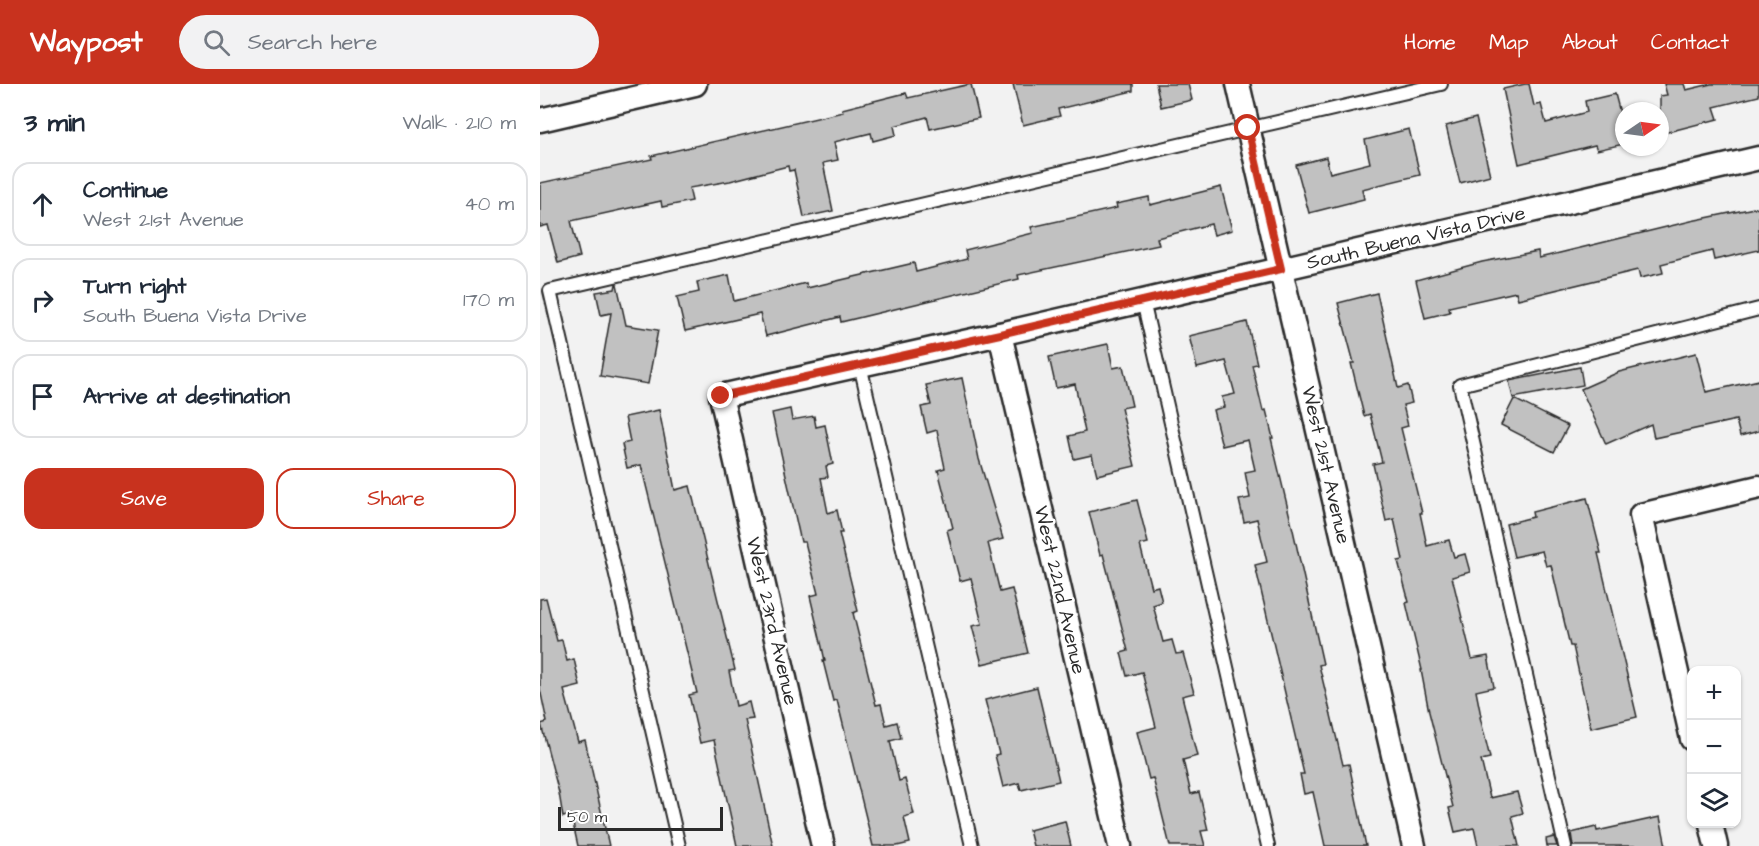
<!DOCTYPE html>
<html lang="en">
<head>
<meta charset="utf-8">
<style>
	:root { --surface:#fff; --page:#f2f2f3; --text:#1f2937; --muted:#747a83; --line:#e0e1e3; --accent:#c8321e }
	body { margin:0; font-family:"Architects Daughter",sans-serif; background:var(--page); color:var(--text) }
	.controls { position:absolute; right:18px; bottom:18px; display:grid; overflow:hidden; border-radius:12px; box-shadow:0 2px 4px #0004 }
	.controls button { width:54px; height:54px; display:grid; place-items:center; padding:0; border:0; border-bottom:2px solid var(--line); background:var(--surface); color:var(--text); font:30px sans-serif }
	.compass { position:absolute; left:1075px; top:18px; width:54px; height:54px; border-radius:50%; background:var(--surface); box-shadow:0 2px 4px #0004; rotate:77deg }
	.scale { position:absolute; left:18px; bottom:15px; width:165px; box-sizing:border-box; padding-left:6px; border:3px solid #2b2b2b; border-top:0; font-size:16px; line-height:21px; white-space:nowrap; color:#2b2b2b; -webkit-text-stroke:4px #fff; paint-order:stroke }
	.stop { position:absolute; width:18px; height:18px; margin:-14px; border:4px solid #c8321e; border-radius:50%; background:#fff }
	.stop.end { background:#c8321e; border-color:#fff; box-shadow:0 2px 6px #0008 }
	.list { margin:0; padding:0; list-style:none }
	h2 { display:flex; justify-content:space-between; align-items:center; height:78px; margin:0; padding:0 24px; font-size:26px }
	h2 small { font-size:20px; font-weight:400; color:var(--muted) }
	.list li { display:grid; grid-template-columns:39px 1fr auto; gap:18px; align-items:center; box-sizing:border-box; height:84px; margin:0 12px 12px; padding:0 12px; border:2px solid var(--line); border-radius:18px }
	.list b { display:block; font-size:22px; white-space:nowrap }
	.list p { margin:0; font-size:20px; white-space:nowrap; color:var(--muted) }
	.list em { font-size:20px; font-style:normal; color:var(--muted) }
	.actions { display:flex; gap:12px; padding:18px 24px }
	.actions a { flex:1; padding:14px 0; border:2px solid var(--accent); border-radius:18px; text-align:center; font-size:21px; color:var(--accent) }
	.actions .main { background:var(--accent); color:#fff }
	.icon { flex:none; width:33px; height:33px; fill:none; stroke:currentColor; stroke-width:2; stroke-linecap:round; stroke-linejoin:round }
	.map { position:relative; flex:none; width:1219px; height:762px; overflow:hidden }
	header { display:flex; align-items:center; gap:36px; box-sizing:border-box; height:84px; padding:0 30px; background:var(--accent); color:#fff }
	header strong { font-size:28px }
	nav { display:flex; gap:33px; margin-inline-start:auto; font-size:21px }
	.search { width:420px; height:54px; background:var(--page); display:flex; align-items:center; gap:15px; box-sizing:border-box; padding:0 21px; border-radius:33px; color:var(--muted); font-size:22px }
	main { display:flex }
	aside { flex:1; background:var(--surface) }
	.map>svg:first-child { display:block }
</style>
</head>
<body>
<header>
<strong>Waypost</strong>
<div class="search"><svg class="icon" aria-label="search" viewBox="0 0 24 24"><circle cx="10" cy="10" r="6"/><path d="M15 15l6 6"/></svg>Search here</div>
<nav><a>Home</a><a>Map</a><a>About</a><a>Contact</a></nav>
</header>
<main>
<aside>
<h2>3 min<small>Walk · 210 m</small></h2>
<ul class="list">
<li><svg class="icon" aria-label="ahead" viewBox="0 0 24 24"><path d="M12 20V5M6 11l6-6 6 6"/></svg><div><b>Continue</b><p>West 21st Avenue</p></div><em>40 m</em></li>
<li><svg class="icon" aria-label="right" viewBox="0 0 24 24"><path d="M7 20v-9h11M14 6l5 5-5 5"/></svg><div><b>Turn right</b><p>South Buena Vista Drive</p></div><em>170 m</em></li>
<li><svg class="icon" aria-label="arrive" viewBox="0 0 24 24"><path d="M6 21V4h12l-3 4 3 4H6"/></svg><div><b>Arrive at destination</b></div></li>
</ul>
<div class="actions"><a class="main">Save</a><a>Share</a></div>
</aside>
<div class="map">
<svg width="1219" height="762" viewBox="0 0 1219 762">
	<rect width="100%" height="100%" fill="#f2f2f2"/>
	<filter id="ink" filterUnits="userSpaceOnUse"><feTurbulence type="fractalNoise" baseFrequency=".0167" numOctaves="2"/><feDisplacementMap in="SourceGraphic" scale="12" xChannelSelector="R" yChannelSelector="G"/><feConvolveMatrix kernelMatrix="1 2 1 2 8 2 1 2 1" color-interpolation-filters="sRGB"/></filter>
	<g filter="url(#ink)">
		<g fill="#c1c1c1" stroke="#2b2b2b" stroke-width="1.5">
			<path d="M431,0L439,34L390,45L387,33L354,42L356,51L333,57L331,49L294,58L298,76L283,79L293,127L264,133L254,86L249,87L248,82L190,97L149,104L152,117L122,123L121,117L31,137L40,173L18,179L8,141L0,143V99L112,75L111,72L303,28L302,25L366,9L368,14Z"/>
			<path d="M473,0H593V7L518,25L520,32L483,41Z"/>
			<path d="M616,0H648L652,16L621,23Z"/>
			<path d="M985,0H989L994,22L1001,20L1006,39L1047,28L1045,17L1075,10L1080,29L1084,27V60L1057,66L1055,61L979,80L963,5Z"/>
			<path d="M1124,0H1144L1146,6L1171,0H1219V12L1174,23L1178,35L1120,50V12L1127,11Z"/>
			<path d="M936,34L950,91L920,99L906,42Z"/>
			<path d="M869,45L880,91L822,105L824,115L769,129L756,81L786,73L790,89L830,79L825,56Z"/>
			<path d="M681,103L692,146L674,151L671,140L617,154L619,161L478,191L479,195L301,238L300,233L226,252L220,230L145,247L137,213L159,208L157,198L189,191L194,217L266,199L267,204L374,179L376,188L427,175L425,166L493,149L491,143L577,124L576,120L609,113L610,121Z"/>
			<path d="M1219,123V166L1174,176L1172,167L1121,180L1123,189L1100,194L1098,186L978,215L976,208L909,223L910,228L885,234L876,196L942,178L998,167L999,174L1151,137Z"/>
			<path d="M76,200H77L86,241L118,246L108,300L60,292L71,229L61,231L56,208L75,205Z"/>
			<path d="M837,209L858,304L868,301L872,319L863,321L868,342L861,344L882,429H880L887,462L909,456L914,473L925,470L930,488L912,493L932,575L948,572L954,603L936,607L941,632L940,633L950,674L941,676L950,714L977,708L983,729L972,732L979,762H938L934,744L915,748L909,724L913,723L889,628L881,586H882L866,519L869,518L858,477L863,476L854,435L846,437L833,380L842,378L830,330L824,332L811,279H814L798,219Z"/>
			<path d="M707,238L717,280L712,281L723,327L726,326L733,354H731L753,446L783,580L779,581L803,681L809,680L826,762H785L773,708L764,710L760,690H764L715,481L727,478L717,435L704,438L699,416L710,414L705,388L715,386L708,356L682,362L673,326L684,323L682,313L695,310L686,277L657,284L649,252Z"/>
			<path d="M568,260L573,284L583,282L592,322L581,324L595,382L557,391L552,371L534,375L529,352L545,348L535,300L516,304L509,273Z"/>
			<path d="M1156,269L1166,308L1219,296V347L1200,352L1196,336L1114,354L1111,340L1066,360L1041,305L1079,288Z"/>
			<path d="M1040,283L1043,301L973,314L969,297Z"/>
			<path d="M422,294L439,375L463,455L448,459L460,508L472,505L488,569L442,580L432,542L442,540L431,494L420,497L407,446L413,444L398,386L405,384L397,346L387,349L381,323L391,321L386,301Z"/>
			<path d="M974,315L1028,342L1014,368L961,341Z"/>
			<path d="M250,325L252,336L274,332L276,343L285,341L293,380L286,382L288,393L281,394L288,429L297,426L302,449H299L318,527L313,529L336,621L341,620L346,641L357,638L361,654L350,657L359,697L365,695L374,730L364,733L370,759L357,762H333L297,616L293,617L283,577H285L282,563L270,512L278,510L265,458H261L232,329Z"/>
			<path d="M119,326L135,406L150,402L195,586L189,587L196,622L209,618L213,635L205,636L233,762H197L174,656L160,659L149,611L157,609L101,381L87,384L82,360L90,358L85,333Z"/>
			<path d="M1047,414L1061,469H1058L1097,633L1051,644L1033,562H1030L1011,481L1006,482L1002,467L974,473L966,440L993,433L992,428Z"/>
			<path d="M597,416L608,459L600,461L611,504L618,502L622,518L613,521L623,558L632,556L636,570L643,569L654,609L642,612L657,672L643,676L651,710L659,708L668,746L661,747L665,762H630L613,694L609,695L597,648L616,643L602,588L587,592L581,569L588,567L563,470L560,471L549,428Z"/>
			<path d="M6,514L17,557L22,556L27,577L34,575L40,602L24,606L38,658L45,656L69,762H38L31,731L23,733L19,709L1,640L7,638L0,605V515Z"/>
			<path d="M497,603L519,697L481,706L479,699L463,703L455,671L459,670L445,616Z"/>
			<path d="M1120,733L1126,762H1033L1031,749L1056,743L1057,747Z"/>
			<path d="M525,737L531,762H493L489,746Z"/>
			<path d="M1014,753L1017,762H1007L1006,755Z"/>
		</g>
		<g fill="none" stroke-linecap="round" stroke-linejoin="round">
			<g stroke="#2b2b2b" stroke-width="16">
				<g id="lane">
					<path d="M603,217L728,762"/>
					<path d="M320,281L432,762"/>
					<path d="M139,762L10,207L901,0"/>
					<path d="M1025,762L920,301L1219,225"/>
				</g>
			</g>
			<g stroke="#2b2b2b" stroke-width="27">
				<g id="street">
					<path d="M698,0L874,762"/>
					<path d="M0,36L155,0"/>
					<path d="M460,250L580,762"/>
					<path d="M1152,655L1101,431L1219,403"/>
					<path d="M1171,740L1176,762"/>
					<path d="M283,762L181,312L460,250L1219,74"/>
				</g>
			</g>
			<use href="#lane" stroke="#fff" stroke-width="12"/>
			<use href="#street" stroke="#fff" stroke-width="22"/>
		</g>
	</g>
	<g fill="none" stroke-linecap="round" stroke-linejoin="round" filter="url(#ink)">
		<path stroke="#c8321e" stroke-width="8" d="M181,312L460,250L741,185L708,44"/>
	</g>
	<g text-anchor="middle" dominant-baseline="central" stroke-width="5" stroke-linejoin="round" paint-order="stroke">
		<g font-size="20" fill="#2b2b2b" stroke="#fff">
			<text transform="translate(876 154) rotate(-13)">South Buena Vista Drive</text>
			<text transform="translate(786 381) rotate(77)">West 21st Avenue</text>
			<text transform="translate(520 506) rotate(77)">West 22nd Avenue</text>
			<text transform="translate(232 537) rotate(77)">West 23rd Avenue</text>
		</g>
	</g>
</svg>
<div class="controls">
<button>+</button>
<button>−</button>
<button><svg class="icon" aria-label="layers" viewBox="0 0 24 24"><path d="M12 4l9 5-9 5-9-5zM3 14l9 5 9-5"/></svg></button>
</div>
<svg class="compass" viewBox="-18 -18 36 36"><path d="M0-13l5 13h-10z" fill="#e53935"/><path d="M0 13l5-13h-10z" fill="#747a83"/></svg>
<div class="scale">50 m</div>
<div class="stop" style="left:708px;top:44px"></div>
<div class="stop end" style="left:181px;top:312px"></div>
</div>
</main>
</body>
</html>
